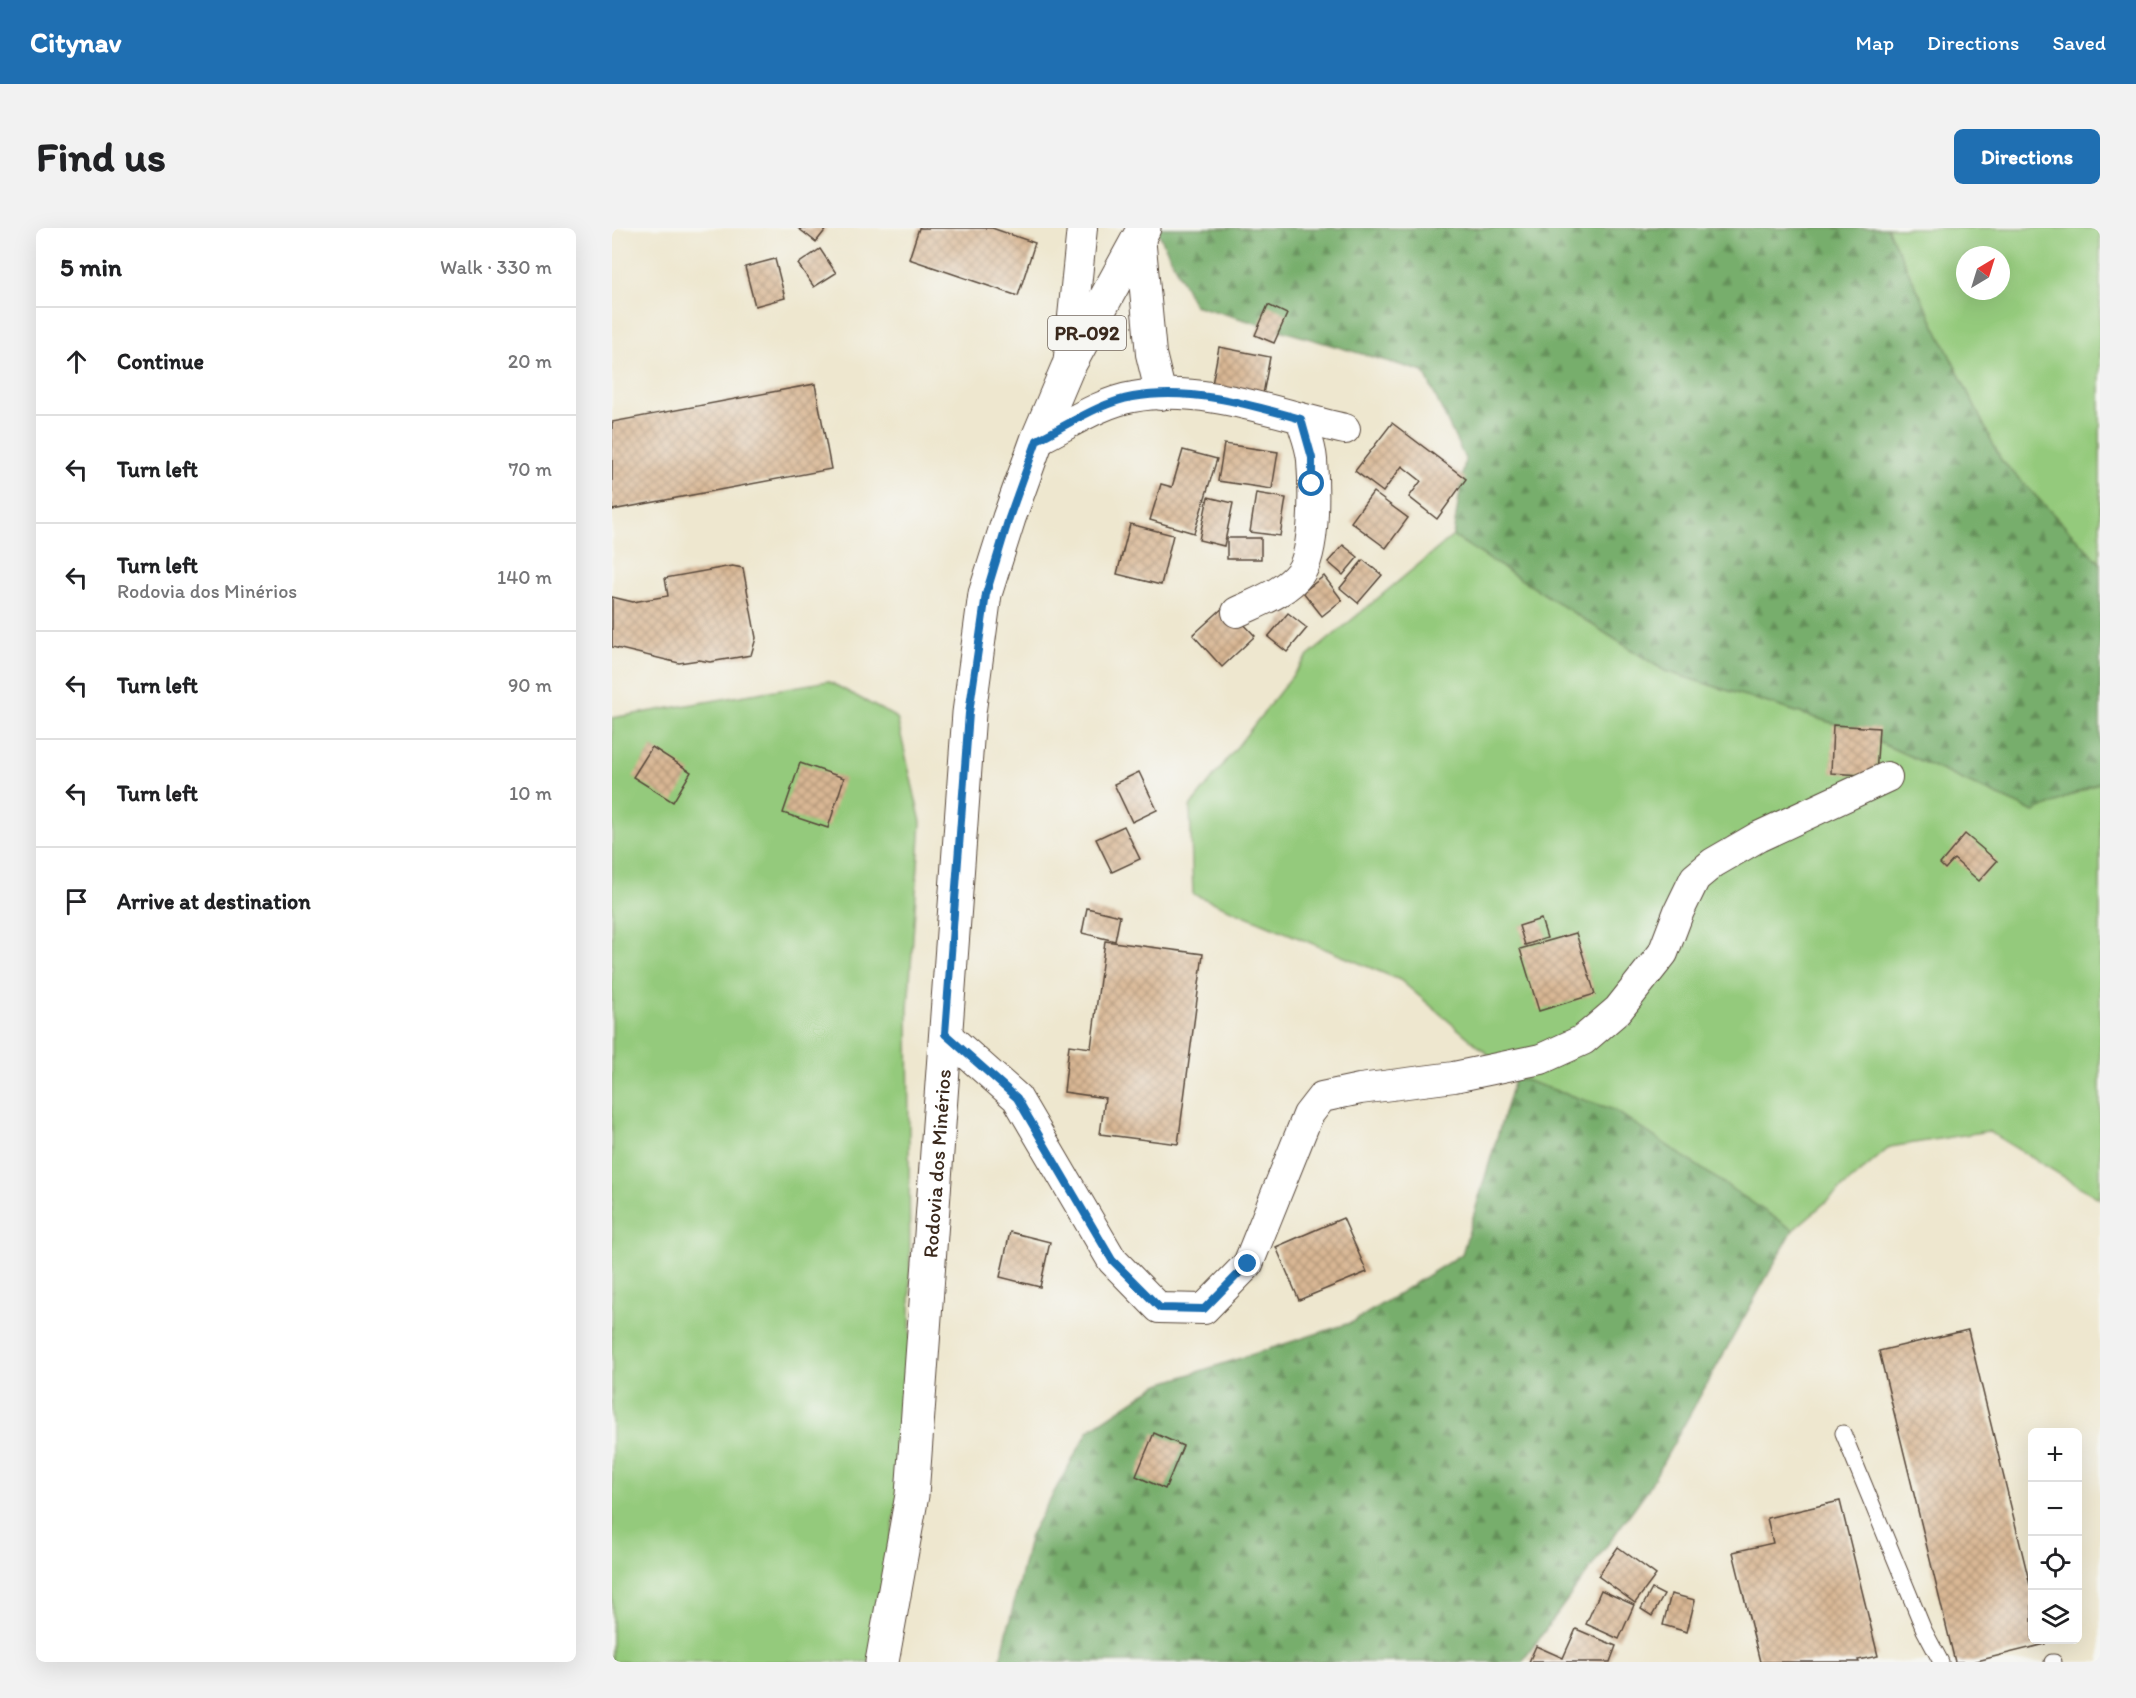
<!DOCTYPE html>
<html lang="en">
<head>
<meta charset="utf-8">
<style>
	:root { --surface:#fff; --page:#f2f2f2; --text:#202124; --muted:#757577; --line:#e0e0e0; --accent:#1f6fb2 }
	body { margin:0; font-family:Itim,sans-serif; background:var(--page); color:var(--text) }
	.controls { position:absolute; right:18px; bottom:18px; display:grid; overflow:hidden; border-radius:9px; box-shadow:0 6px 24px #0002 }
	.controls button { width:54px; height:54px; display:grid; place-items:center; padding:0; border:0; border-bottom:2px solid var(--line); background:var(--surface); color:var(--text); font:30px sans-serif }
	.compass { position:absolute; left:1344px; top:18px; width:54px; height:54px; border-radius:50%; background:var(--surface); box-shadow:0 6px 24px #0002; rotate:38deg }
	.stop { position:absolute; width:18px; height:18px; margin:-14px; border:4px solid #1f6fb2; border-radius:50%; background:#fff }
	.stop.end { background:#1f6fb2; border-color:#fff; box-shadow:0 2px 6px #0008 }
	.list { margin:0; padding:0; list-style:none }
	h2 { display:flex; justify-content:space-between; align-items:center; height:78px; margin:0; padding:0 24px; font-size:26px }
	h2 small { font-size:20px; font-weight:400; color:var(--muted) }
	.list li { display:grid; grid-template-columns:39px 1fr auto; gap:18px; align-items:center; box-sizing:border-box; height:108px; padding:0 24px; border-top:2px solid var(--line) }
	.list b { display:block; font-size:22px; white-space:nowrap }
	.list p { margin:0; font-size:20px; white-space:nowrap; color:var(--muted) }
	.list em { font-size:20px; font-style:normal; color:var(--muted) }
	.icon { flex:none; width:33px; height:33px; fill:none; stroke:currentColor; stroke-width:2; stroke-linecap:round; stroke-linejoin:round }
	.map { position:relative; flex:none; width:1488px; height:1434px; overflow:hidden; border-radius:9px }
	header { display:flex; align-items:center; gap:36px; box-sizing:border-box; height:84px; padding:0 30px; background:var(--accent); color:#fff }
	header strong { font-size:28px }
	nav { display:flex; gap:33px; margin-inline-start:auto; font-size:21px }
	.intro { display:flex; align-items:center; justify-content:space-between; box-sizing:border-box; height:144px; padding:0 36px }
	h1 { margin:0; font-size:42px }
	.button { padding:15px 27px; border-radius:9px; background:var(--accent); color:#fff; font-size:21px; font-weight:700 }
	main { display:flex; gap:36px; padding:0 36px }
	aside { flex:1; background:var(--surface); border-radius:9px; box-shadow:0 6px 24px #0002 }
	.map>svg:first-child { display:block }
</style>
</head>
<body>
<header>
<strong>Citynav</strong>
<nav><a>Map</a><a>Directions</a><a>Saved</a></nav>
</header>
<div class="intro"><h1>Find us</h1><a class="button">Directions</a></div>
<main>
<aside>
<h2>5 min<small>Walk · 330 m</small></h2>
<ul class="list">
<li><svg class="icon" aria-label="ahead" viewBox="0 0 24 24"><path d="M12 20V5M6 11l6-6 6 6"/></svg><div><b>Continue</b></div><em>20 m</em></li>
<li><svg class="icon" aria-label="left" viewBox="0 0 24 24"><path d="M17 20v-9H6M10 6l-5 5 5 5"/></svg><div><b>Turn left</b></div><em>70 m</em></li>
<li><svg class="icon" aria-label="left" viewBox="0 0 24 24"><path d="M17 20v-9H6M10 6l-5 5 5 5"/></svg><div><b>Turn left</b><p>Rodovia dos Minérios</p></div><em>140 m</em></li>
<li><svg class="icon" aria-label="left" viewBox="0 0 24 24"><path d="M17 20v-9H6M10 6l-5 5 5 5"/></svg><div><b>Turn left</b></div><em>90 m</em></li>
<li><svg class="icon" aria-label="left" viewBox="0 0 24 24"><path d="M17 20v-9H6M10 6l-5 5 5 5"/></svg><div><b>Turn left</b></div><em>10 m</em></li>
<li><svg class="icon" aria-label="arrive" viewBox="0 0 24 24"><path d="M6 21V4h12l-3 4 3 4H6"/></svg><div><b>Arrive at destination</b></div></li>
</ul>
</aside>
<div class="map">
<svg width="1488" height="1434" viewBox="0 0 1488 1434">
	<defs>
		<pattern id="forest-firs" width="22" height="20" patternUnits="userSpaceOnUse" patternTransform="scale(1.5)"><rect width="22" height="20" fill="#77ae6c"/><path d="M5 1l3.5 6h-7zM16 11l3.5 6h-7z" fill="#638e58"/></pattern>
		<pattern id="building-cross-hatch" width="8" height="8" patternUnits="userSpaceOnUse" patternTransform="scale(1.5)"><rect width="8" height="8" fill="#d9b794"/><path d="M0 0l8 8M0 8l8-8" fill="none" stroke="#b19578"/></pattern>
	</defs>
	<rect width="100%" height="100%" fill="#f6f6f2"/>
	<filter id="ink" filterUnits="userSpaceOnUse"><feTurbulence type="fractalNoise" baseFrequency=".0167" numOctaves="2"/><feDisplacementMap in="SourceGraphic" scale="12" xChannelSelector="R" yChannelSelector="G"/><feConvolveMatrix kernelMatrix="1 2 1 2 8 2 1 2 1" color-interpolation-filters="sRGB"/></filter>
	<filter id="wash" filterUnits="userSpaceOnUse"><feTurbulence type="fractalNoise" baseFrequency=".008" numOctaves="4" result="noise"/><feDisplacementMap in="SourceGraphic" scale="24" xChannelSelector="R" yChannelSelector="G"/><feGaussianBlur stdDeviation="1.35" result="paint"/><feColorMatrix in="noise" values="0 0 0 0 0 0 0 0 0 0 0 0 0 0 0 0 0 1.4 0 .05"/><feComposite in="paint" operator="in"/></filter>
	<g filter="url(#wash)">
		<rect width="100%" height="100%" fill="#eee7cf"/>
		<g fill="#94ca7c" stroke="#687a4d" stroke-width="1.5" fill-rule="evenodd">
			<path d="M1275,0H1488V335L1389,232ZM1353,27H1389V63H1353Z"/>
			<path d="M841,308L1053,443L1233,499L1422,584L1488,554V971L1376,903L1278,919L1181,1002L1002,882L903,849L788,752L581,666L578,579L695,429Z"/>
			<path d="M216,453L285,490L309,594L296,781L299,1193L258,1434H0V490Z"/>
		</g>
		<g fill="url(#forest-firs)" stroke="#596c45" stroke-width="1.5">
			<path d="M544,0H1275L1389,232L1488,335V554L1422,584L1233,499L1053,443L841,308L853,231L812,144L582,77Z"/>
			<path d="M903,849L1002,882L1181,1002L1036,1261L910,1434H388L418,1307L477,1202L545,1157L741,1094L850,1026Z"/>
		</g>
		<g id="blocks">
			<g fill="url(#building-cross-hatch)">
				<path d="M186,0H215L204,14Z"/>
				<path d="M307,0H380L423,15L406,68L297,31Z"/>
				<path d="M208,21L224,45L202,59L186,36Z"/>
				<path d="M163,31L173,70L143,78L133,39Z"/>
				<path d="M656,77L675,86L662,115L643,107Z"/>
				<path d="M607,119L658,129L649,177L598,167Z"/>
				<path d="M203,156L219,241L0,282V194Z"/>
				<path d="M780,195L854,251L825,291L797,269L809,253L790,238L771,264L743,243Z"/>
				<path d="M612,216L666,224L660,261L606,253Z"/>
				<path d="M571,222L605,231L582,305L538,292L549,256L560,259Z"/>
				<path d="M761,264L796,290L774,320L739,294Z"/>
				<path d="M644,265L674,270L668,308L638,304Z"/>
				<path d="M596,269L621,275L612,318L587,312Z"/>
				<path d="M518,296L561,307L549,357L505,346Z"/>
				<rect x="615" y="310" width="34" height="21"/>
				<path d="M731,317L746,329L731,347L716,334Z"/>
				<path d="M751,332L770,347L746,375L728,360Z"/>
				<path d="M120,338L131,340L144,410L139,427L98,434L87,432L67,435L0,419V369L21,374L56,368L53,350Z"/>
				<path d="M712,348L730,372L710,388L691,364Z"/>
				<path d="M614,377L643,408L610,439L581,407Z"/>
				<path d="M676,385L695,400L675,424L656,409Z"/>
				<path d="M1221,497L1267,500L1264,548L1219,545Z"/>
				<path d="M40,519L79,544L61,574L21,549Z"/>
				<path d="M188,535L232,550L216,600L171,585Z"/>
				<path d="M527,544L545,582L520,594L502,556Z"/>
				<path d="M512,598L528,631L500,644L484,611Z"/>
				<path d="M1353,606L1385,633L1367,653L1342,631L1333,641L1328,636Z"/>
				<path d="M475,680L508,688L503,713L470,705Z"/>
				<path d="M929,691L935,710L913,717L907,698Z"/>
				<path d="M964,705L983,766L927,783L908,721Z"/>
				<path d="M493,713L591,726L566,916L488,906L493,870L452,864L457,817L479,820Z"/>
				<path d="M731,990L755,1044L687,1072L664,1019Z"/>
				<path d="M398,1004L438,1014L428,1059L388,1049Z"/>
				<path d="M1356,1102L1420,1365V1412H1432L1433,1416L1361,1434H1343L1267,1123Z"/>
				<path d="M542,1205L571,1218L553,1261L524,1248Z"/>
				<path d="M1228,1273L1266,1428L1246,1432L1247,1434H1148L1121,1324L1161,1315L1155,1290Z"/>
				<path d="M1006,1319L1044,1347L1023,1375L986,1348Z"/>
				<path d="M1040,1361L1052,1367L1040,1388L1029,1381Z"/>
				<path d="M989,1362L1022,1377L1007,1411L974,1396Z"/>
				<path d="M1059,1366L1083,1372L1075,1404L1051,1397Z"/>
				<path d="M964,1401L1004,1418L998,1434H917L924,1418L951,1430Z"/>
			</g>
		</g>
	</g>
	<g filter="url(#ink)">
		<use href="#blocks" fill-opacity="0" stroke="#564639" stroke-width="1.5"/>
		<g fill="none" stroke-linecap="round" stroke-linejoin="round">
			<g stroke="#564639" stroke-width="17">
				<g id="service">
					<path d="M1231,1205L1312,1402L1329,1434"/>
					<path d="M1440,1434H1442"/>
				</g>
			</g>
			<g stroke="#564639" stroke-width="32">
				<g id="minor">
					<path d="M528,8L539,126L549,167"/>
					<path d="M456,138L470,0"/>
					<path d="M425,212C454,198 489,174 521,169C592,156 665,186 733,201"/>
					<path d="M625,384C646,374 674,364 688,345C704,323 702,259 700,232C699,218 693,204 689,191"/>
					<path d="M333,806L405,870L500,1032L547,1080L592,1081L636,1036L696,887L710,869L748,861L842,849L929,831L971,812L1006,782L1051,725L1067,683L1083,650L1101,635L1146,609L1275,549"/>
				</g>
			</g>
			<g stroke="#564639" stroke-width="35">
				<g id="primary">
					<path id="s1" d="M270,1434L300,1267L357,485L373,366L397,290L425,212L455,141L532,0"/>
				</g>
			</g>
			<use href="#service" stroke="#fff" stroke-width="15"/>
			<use href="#minor" stroke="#fff" stroke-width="30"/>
			<use href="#primary" stroke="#fff" stroke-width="33"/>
		</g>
	</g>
	<g fill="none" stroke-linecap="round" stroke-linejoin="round" filter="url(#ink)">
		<path stroke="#1f6fb2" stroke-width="8" d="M636,1036L592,1081L548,1080L500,1032L405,870L333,806L357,485L374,366L397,290L425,212C454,198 489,174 521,169C578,159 636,176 689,191L700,230V256"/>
	</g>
	<g text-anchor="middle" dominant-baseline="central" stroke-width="6" stroke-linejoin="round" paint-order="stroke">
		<rect fill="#f6f6f2" stroke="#73675e" stroke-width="1.5" x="436" y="88" width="78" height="34" rx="4.5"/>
		<g font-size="20" font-weight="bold" fill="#3b2a1e">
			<text x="475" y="105">PR-092</text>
		</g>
		<g font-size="21" fill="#3b2a1e" stroke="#f6f6f2">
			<text stroke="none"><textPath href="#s1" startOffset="502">Rodovia dos Minérios</textPath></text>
		</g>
	</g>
</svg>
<div class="controls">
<button>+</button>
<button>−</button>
<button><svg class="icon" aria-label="locate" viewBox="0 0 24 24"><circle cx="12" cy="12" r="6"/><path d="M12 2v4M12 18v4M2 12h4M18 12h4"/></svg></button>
<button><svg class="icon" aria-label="layers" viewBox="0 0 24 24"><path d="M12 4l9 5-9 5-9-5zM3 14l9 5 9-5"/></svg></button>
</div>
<svg class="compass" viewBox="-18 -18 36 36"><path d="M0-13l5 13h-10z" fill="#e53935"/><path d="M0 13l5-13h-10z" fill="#757577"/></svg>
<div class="stop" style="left:700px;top:256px"></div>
<div class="stop end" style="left:636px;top:1036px"></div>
</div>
</main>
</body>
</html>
